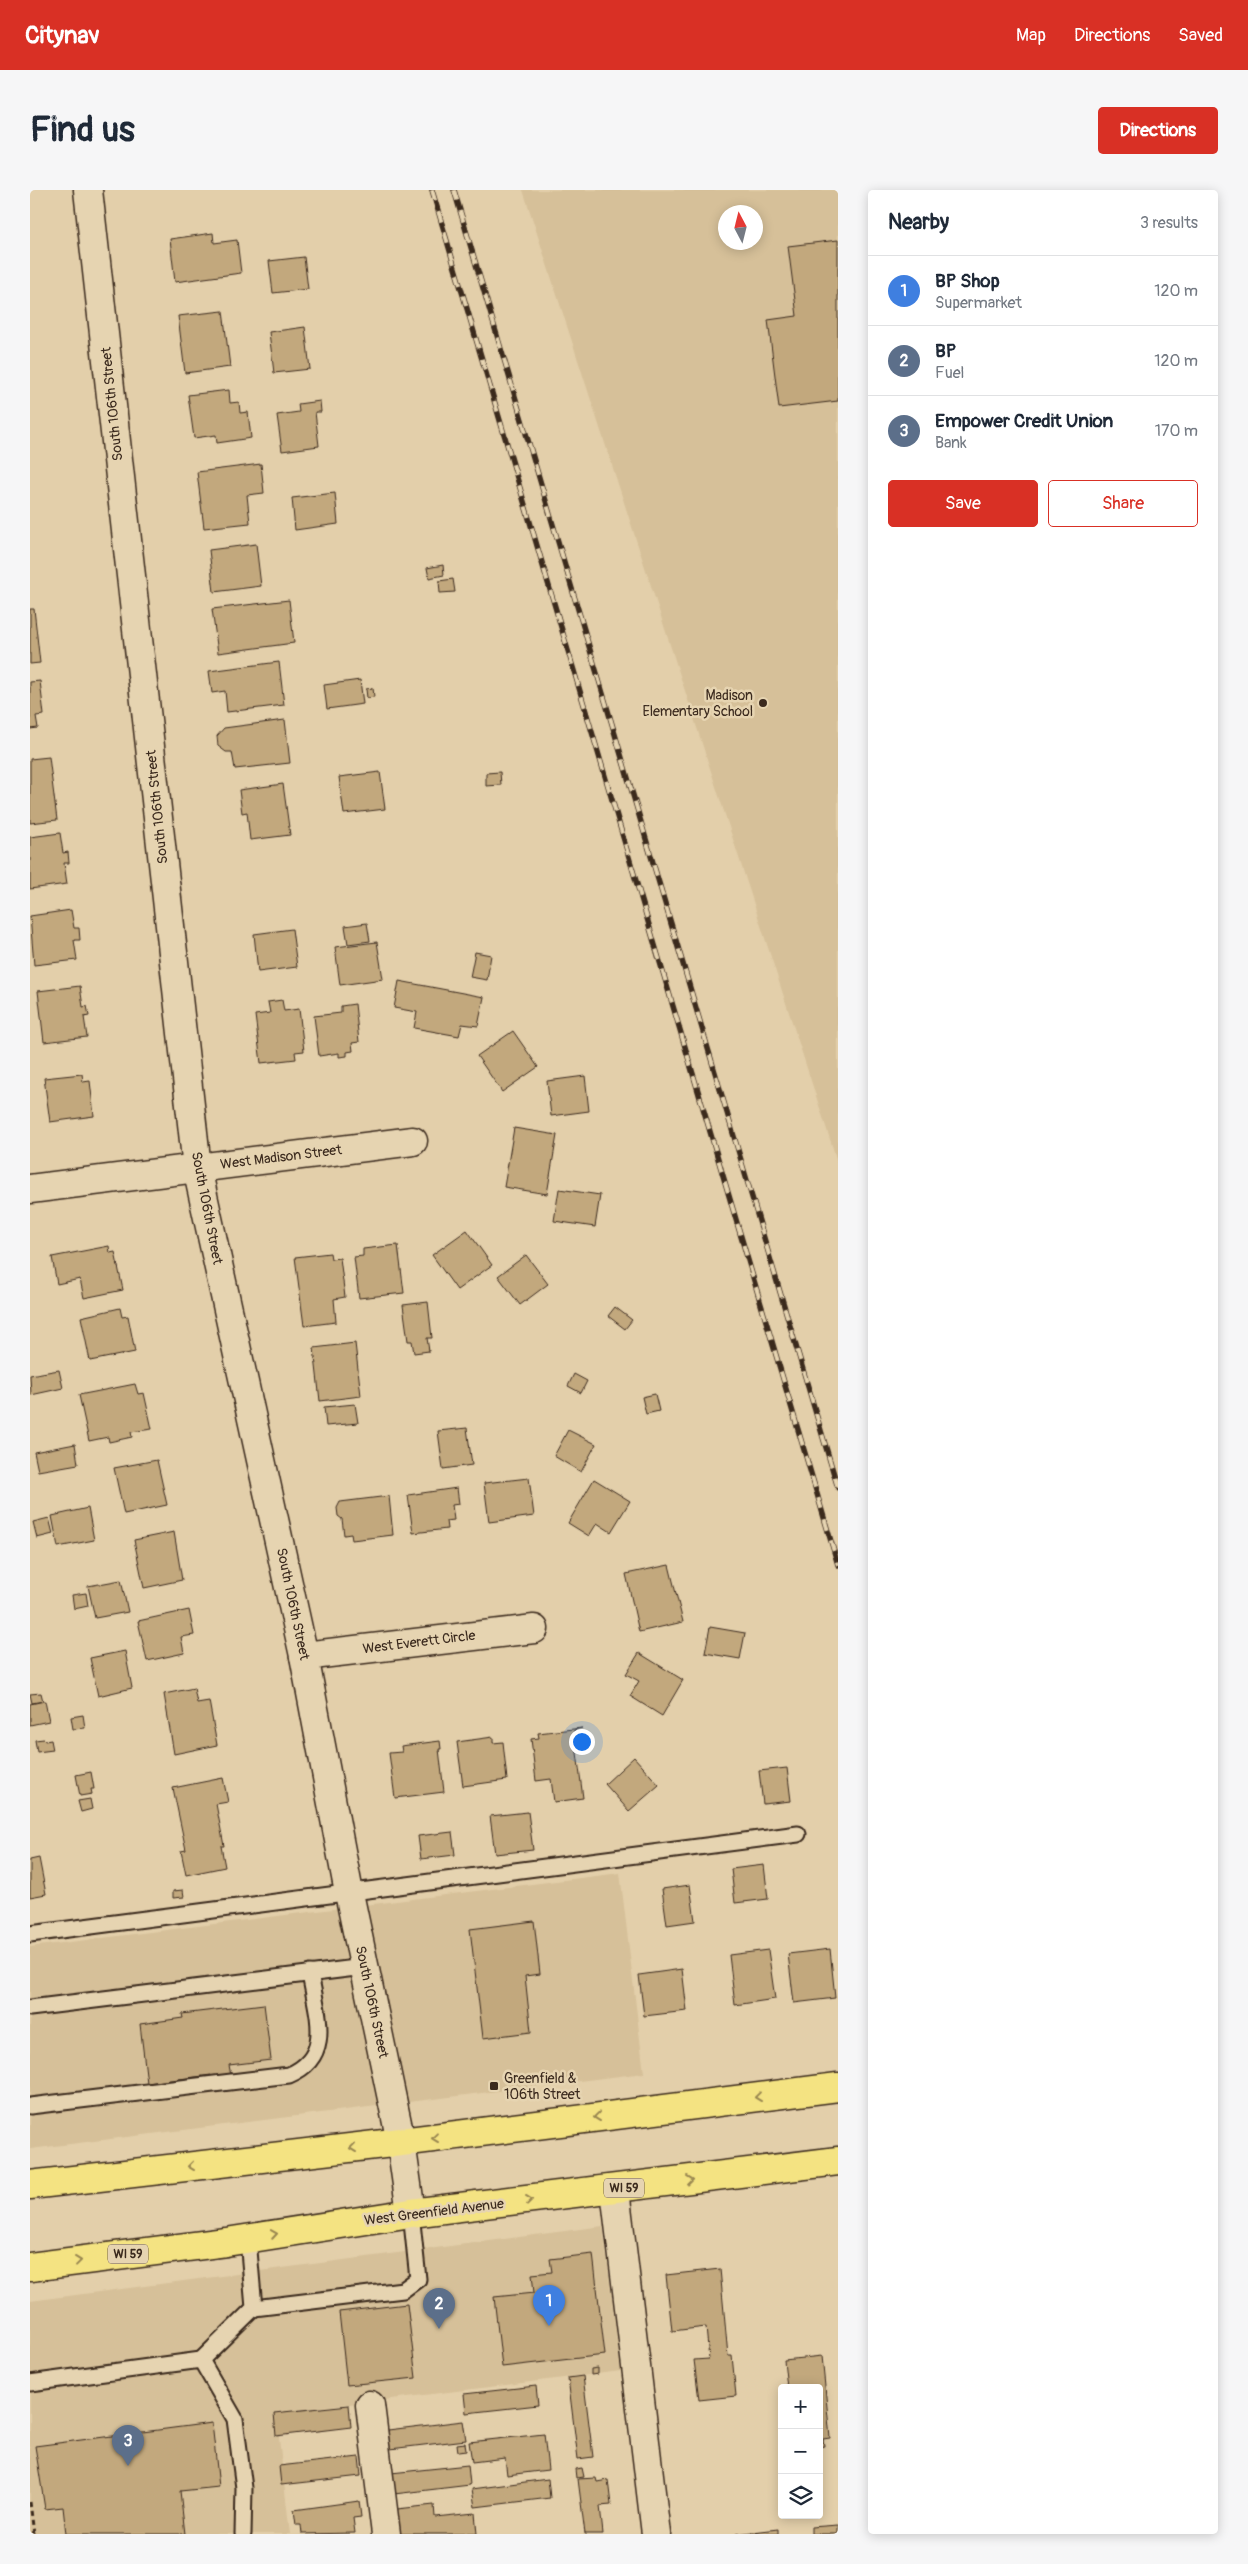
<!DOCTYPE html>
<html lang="en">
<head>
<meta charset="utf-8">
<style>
	:root { --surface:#fff; --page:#f6f6f7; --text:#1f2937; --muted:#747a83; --line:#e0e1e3; --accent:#d93025 }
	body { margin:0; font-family:Pangolin,sans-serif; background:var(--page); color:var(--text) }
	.controls { position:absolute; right:15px; bottom:15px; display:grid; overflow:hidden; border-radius:5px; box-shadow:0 2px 12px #0003 }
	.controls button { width:45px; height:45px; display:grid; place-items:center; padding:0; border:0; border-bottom:1px solid var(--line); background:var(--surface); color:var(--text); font:25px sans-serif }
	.compass { position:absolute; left:688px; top:15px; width:45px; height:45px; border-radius:50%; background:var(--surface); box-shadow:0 2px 12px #0003; rotate:353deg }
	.you { position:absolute; left:551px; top:1551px; width:18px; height:18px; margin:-12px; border:4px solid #fff; border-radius:50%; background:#1a73e8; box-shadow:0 0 0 8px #1a73e833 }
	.badge { display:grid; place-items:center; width:32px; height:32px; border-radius:50%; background:var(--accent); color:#fff; font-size:16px; font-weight:700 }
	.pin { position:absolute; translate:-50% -41px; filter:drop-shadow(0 1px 2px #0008) }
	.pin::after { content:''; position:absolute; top:26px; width:18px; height:15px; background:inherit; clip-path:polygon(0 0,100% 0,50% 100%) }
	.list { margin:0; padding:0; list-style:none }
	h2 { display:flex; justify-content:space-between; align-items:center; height:65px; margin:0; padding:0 20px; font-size:21px }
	h2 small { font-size:16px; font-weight:400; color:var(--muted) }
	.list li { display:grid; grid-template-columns:32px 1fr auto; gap:15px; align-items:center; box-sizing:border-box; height:70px; padding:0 20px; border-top:1px solid var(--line) }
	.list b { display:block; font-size:19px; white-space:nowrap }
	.list p { margin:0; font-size:16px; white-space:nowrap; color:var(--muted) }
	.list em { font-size:16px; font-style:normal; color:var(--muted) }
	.actions { display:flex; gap:10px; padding:15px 20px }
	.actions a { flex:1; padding:11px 0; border:1px solid var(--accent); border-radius:5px; text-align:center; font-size:18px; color:var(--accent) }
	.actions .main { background:var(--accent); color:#fff }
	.icon { flex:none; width:28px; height:28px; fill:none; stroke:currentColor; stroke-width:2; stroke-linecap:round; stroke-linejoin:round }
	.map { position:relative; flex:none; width:808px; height:2344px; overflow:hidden; border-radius:5px }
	header { display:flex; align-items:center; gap:30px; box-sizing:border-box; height:70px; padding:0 25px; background:var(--accent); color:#fff }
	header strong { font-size:24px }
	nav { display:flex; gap:28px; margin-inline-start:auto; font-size:18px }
	.intro { display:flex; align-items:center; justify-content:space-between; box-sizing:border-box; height:120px; padding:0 30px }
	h1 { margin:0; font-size:35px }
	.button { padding:12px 22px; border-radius:5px; background:var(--accent); color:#fff; font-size:18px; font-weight:700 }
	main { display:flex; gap:30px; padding:0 30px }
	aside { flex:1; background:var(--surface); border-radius:5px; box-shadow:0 2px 12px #0003 }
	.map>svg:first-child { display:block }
</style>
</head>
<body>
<header>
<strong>Citynav</strong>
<nav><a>Map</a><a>Directions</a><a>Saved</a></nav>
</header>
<div class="intro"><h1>Find us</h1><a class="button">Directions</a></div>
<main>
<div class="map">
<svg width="808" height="2344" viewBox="0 0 808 2344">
	<rect width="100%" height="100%" fill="#e3cfaa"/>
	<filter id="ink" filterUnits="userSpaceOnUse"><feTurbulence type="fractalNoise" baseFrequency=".02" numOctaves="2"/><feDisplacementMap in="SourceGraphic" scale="10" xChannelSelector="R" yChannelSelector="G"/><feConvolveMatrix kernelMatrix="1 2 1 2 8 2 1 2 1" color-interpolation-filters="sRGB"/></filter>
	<g filter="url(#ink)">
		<g fill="#d6c099" fill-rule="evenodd">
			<path d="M493,0H808V974ZM696,22H726V52H696Z"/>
			<path d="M590,1683L614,1883L0,1959V1757Z"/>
			<path d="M573,2036L591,2181L246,2223L260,2344H0V2111Z"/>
		</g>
		<g fill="#c2a87d" stroke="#3b2a1e">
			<path d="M183,43L184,53L207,50L211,83L145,92L140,49Z"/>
			<path d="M808,50V211L749,218L738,130L767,126L758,56Z"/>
			<path d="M274,67L278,99L243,103L239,71Z"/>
			<path d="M193,121L200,177L155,183L148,126Z"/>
			<path d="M275,137L280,179L244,183L239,142Z"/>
			<path d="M199,200L200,213L209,212L210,223L218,222L221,248L187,253L186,245L164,248L158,205Z"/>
			<path d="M290,211L291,222H285L289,256L252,261L247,225L269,222L268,214Z"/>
			<path d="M231,274L234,303L217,305L220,333L174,338L167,282Z"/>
			<path d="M305,303L308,334L265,340L262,308Z"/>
			<path d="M226,354L231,396L184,402L179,360Z"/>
			<path d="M413,375L414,385L399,388L397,378Z"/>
			<path d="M423,389L425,402L410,403L409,391Z"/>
			<path d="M259,410L264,453L188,463L182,419Z"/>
			<path d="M0,419H4L10,473L0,474Z"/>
			<path d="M249,472L254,515L197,522L195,501L182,503L179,481Z"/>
			<path d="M330,490L333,514L297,519L294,495Z"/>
			<path d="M10,491L14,525L6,526L8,538L0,539V492Z"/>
			<path d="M343,498L344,507L337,508L336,499Z"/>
			<path d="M255,530L260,573L205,579L202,562H196L188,556L187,546L194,538Z"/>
			<path d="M19,567L27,630L0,633V569Z"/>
			<path d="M350,582L355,619L314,624L309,587Z"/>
			<path d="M470,582L471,595L456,596V583Z"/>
			<path d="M253,594L260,645L220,650L217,622L212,623L209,600Z"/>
			<path d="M30,643L33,663L38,662L39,673H34L37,694L0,699V647Z"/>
			<path d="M41,720L44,738H49L50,750H44L47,770L4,775L0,726Z"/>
			<path d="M337,733L340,751L318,754L315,736Z"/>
			<path d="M262,739L267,777L228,782L224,744Z"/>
			<path d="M347,752L353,789L310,795L305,757Z"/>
			<path d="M445,762L461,765L457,790L440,787Z"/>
			<path d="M369,791L454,807L448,836L432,834L429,846L384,838L387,822L364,818Z"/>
			<path d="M50,796L53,817L57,816L59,826L54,827L57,847L14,852L8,801Z"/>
			<path d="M252,810L254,821L269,819L274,861L265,862L266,869L231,873L225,825L240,823L238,812Z"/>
			<path d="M325,814L329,852L322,853L323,861L317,862V866L309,867V863L289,866L284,826L311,823V816Z"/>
			<path d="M483,841L508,877L472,902L447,866Z"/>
			<path d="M52,884L53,892L60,891L64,926L20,932L14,888Z"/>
			<path d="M555,886L559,921L521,926L517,891Z"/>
			<path d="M484,938L527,945L517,1004L474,997Z"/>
			<path d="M529,999L570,1005L565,1037L524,1031Z"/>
			<path d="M437,1040L462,1075L427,1100L402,1065Z"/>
			<path d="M368,1055L374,1103L329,1108L324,1067L333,1066V1059Z"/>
			<path d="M79,1056L80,1063L85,1062L93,1100L54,1108L50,1089L27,1094L22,1067Z"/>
			<path d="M300,1063L301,1069L310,1068L315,1107L304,1109L306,1132L274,1136L265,1067Z"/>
			<path d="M496,1065L518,1094L490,1115L468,1086Z"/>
			<path d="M398,1112L402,1148H397L399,1161L384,1163L382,1151H378L373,1115Z"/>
			<path d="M585,1117L602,1130L595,1139L578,1126Z"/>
			<path d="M90,1118L92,1127L98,1126L105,1162L60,1171L51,1127Z"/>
			<path d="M325,1153L331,1206L290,1211L284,1158Z"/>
			<path d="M29,1180L33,1198L1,1205L0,1185Z"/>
			<path d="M544,1184L557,1191L551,1203L538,1196Z"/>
			<path d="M105,1194L108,1204L114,1203L122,1239L101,1242L102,1247L79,1252L78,1247L59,1251L49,1205Z"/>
			<path d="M625,1204L629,1221L616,1224L612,1207Z"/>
			<path d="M325,1214L328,1233L296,1236L294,1217Z"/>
			<path d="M437,1238L442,1275L413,1279L408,1241Z"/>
			<path d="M538,1240L566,1254L551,1282L524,1266Z"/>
			<path d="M45,1254L48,1274L8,1281L4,1262Z"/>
			<path d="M127,1270L137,1315L94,1324L84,1278Z"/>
			<path d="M499,1288L504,1326L459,1332L454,1293Z"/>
			<path d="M564,1289L600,1311L581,1342L567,1333L559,1346L538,1333Z"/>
			<path d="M427,1298L429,1314L422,1315L424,1330L416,1331L417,1339L383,1343L378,1305Z"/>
			<path d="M359,1306L363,1345L322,1350L321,1344L314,1345L312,1329L308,1326L307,1318L310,1312Z"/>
			<path d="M58,1318L64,1350L28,1357L22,1326Z"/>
			<path d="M19,1328L23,1344L7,1348L3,1332Z"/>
			<path d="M144,1342L152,1390L114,1398L104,1350Z"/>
			<path d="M639,1375L653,1432L609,1442L596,1384Z"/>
			<path d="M91,1390L98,1422L65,1428L58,1396Z"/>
			<path d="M56,1403L58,1416L44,1419L42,1405Z"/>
			<path d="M159,1420L164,1445L151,1447L154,1463L117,1471L108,1431Z"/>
			<path d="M680,1437L715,1443L710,1469L675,1463Z"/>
			<path d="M95,1461L102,1498L68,1506L60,1468Z"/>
			<path d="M609,1463L653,1490L632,1526L600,1506L609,1491L596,1484Z"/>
			<path d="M164,1498L167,1513L179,1511L187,1555L144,1564L134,1504Z"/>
			<path d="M11,1503L13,1511L2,1513L0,1504Z"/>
			<path d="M15,1511L19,1531L0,1535V1514Z"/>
			<path d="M53,1525L55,1538L43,1539L41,1527Z"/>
			<path d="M552,1538L544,1540L553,1608L524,1612L521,1589L506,1591L501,1549L509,1548L508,1543Z"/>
			<path d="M463,1547V1553L473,1552L477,1590L433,1596L427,1552Z"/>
			<path d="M14,1549L15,1551L21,1550L23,1560L7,1562L5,1550Z"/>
			<path d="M410,1551L411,1559H409L414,1602L365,1608L359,1563L372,1562L371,1556Z"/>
			<path d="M604,1567L629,1595L599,1621L575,1594Z"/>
			<path d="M757,1578L761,1611L733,1614L729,1581Z"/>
			<path d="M61,1582L64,1599H61L62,1604L50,1606L46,1585Z"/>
			<path d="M193,1588L198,1612L186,1614L194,1656H191L195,1677L156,1685L151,1661L156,1660L143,1598Z"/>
			<path d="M60,1609L62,1619L51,1622L48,1611Z"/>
			<path d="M498,1622L503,1660L465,1664L460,1626Z"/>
			<path d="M422,1642L425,1665L391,1669L388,1646Z"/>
			<path d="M9,1668L16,1704L0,1707V1670Z"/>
			<path d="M734,1675L738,1709L705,1713L701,1679Z"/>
			<path d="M660,1695L665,1731L637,1735L632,1699Z"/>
			<path d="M153,1700L154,1707L143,1708V1701Z"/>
			<path d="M504,1731L510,1784L495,1786L501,1842L453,1848L440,1739Z"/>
			<path d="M800,1759L805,1808L764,1813L758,1764Z"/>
			<path d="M738,1760L745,1809L705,1815L699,1765Z"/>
			<path d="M652,1779L657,1821L614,1826L609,1785Z"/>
			<path d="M234,1814L241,1870L199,1875L201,1886L182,1888L181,1885L117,1893L110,1834L153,1828L152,1824Z"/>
			<path d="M563,2064L575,2165L472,2177L464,2107L504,2103L502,2084L522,2082L520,2069Z"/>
			<path d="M690,2079L698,2166H702L706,2206L669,2210L664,2170L679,2169L676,2137L642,2141L636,2085Z"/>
			<path d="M377,2114L386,2188L317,2195L309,2122Z"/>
			<path d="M792,2166L800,2248L793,2249L794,2256L789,2257V2198H757L754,2170Z"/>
			<path d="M568,2178V2184L561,2185V2179Z"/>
			<path d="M553,2186L563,2267L548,2269L538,2188Z"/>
			<path d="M506,2196L508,2215L436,2223L434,2204Z"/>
			<path d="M319,2215L321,2237L246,2246L244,2223Z"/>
			<path d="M433,2231L436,2250L360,2259L358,2240Z"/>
			<path d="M182,2233L189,2297L150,2301L155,2344H36L33,2317L15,2319L5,2256Z"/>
			<path d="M514,2244L518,2280L477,2285L475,2268L442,2272L439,2252Z"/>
			<path d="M435,2253L436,2261L428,2262L427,2254Z"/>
			<path d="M329,2267L331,2286L251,2295L249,2276Z"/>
			<path d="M438,2275L440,2295L364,2304L361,2283Z"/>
			<path d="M552,2278L554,2287L546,2288L545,2279Z"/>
			<path d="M566,2288L567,2292L578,2290L581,2315L570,2316L573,2344H555L548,2289Z"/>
			<path d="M518,2289L520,2308L445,2317L442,2299Z"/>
			<path d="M329,2311L331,2327L323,2328L325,2343L272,2344L271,2335H266L264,2320Z"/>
			<path d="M404,2315L405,2327L445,2323L447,2344H370L367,2319Z"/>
			<path d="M808,2335V2344H781V2337Z"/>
			<path d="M748,2339V2344H706Z"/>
		</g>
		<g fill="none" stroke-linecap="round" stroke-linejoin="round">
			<g stroke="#3b2a1e" stroke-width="19">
				<g id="service">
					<path d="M0,1744L768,1644"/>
					<path d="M0,1818L334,1777"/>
					<path d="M0,1916L259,1885C305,1866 286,1822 280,1783"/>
					<path d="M224,2118L373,2100L388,2089L381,2023"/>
					<path d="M171,2170L224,2118L218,2049"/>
					<path d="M0,2193L171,2170L205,2229L214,2298L213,2344"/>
				</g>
			</g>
			<g stroke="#3b2a1e" stroke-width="31">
				<g id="minor">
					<path d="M58,0L167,978L274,1466L319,1703L371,1952L381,2023"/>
					<path d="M0,999L383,951"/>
					<path d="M274,1466L504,1439"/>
					<path d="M585,2000L626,2344"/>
					<path d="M340,2215L356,2344"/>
				</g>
			</g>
			<g stroke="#3b2a1e" stroke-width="31">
				<g id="primary">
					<path d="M0,1995L371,1952L808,1897"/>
					<path d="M0,2077L196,2052L381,2023L808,1971"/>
				</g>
			</g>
			<path stroke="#3b2a1e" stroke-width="3" stroke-dasharray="5 4" stroke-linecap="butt" d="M0,2312L4,2344"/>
			<use href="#service" stroke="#e6d4b1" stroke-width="15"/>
			<use href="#minor" stroke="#e6d4b1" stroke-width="28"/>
			<use href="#primary" stroke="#f4e382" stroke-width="28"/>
			<g stroke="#3b2a1e" stroke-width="5.5">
				<g id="rail">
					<path d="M402,0L808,1375"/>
					<path d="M424,0L808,1298"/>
				</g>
			</g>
			<use href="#rail" stroke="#e6d4b1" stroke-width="4" stroke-dasharray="11" stroke-linecap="butt"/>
		</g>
		<defs><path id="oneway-chevron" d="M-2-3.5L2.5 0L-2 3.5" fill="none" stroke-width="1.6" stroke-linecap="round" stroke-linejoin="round" transform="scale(1.25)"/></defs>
		<g stroke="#988650">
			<use href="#oneway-chevron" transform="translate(728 1907) rotate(173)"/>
			<use href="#oneway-chevron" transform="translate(567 1927) rotate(173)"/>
			<use href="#oneway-chevron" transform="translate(405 1948) rotate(173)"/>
			<use href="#oneway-chevron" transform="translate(323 1958) rotate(173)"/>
			<use href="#oneway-chevron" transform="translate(161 1976) rotate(173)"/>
			<use href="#oneway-chevron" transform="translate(660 1990) rotate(-7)"/>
			<use href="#oneway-chevron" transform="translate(499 2010) rotate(-7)"/>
			<use href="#oneway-chevron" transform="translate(244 2044) rotate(-9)"/>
			<use href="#oneway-chevron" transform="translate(48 2071) rotate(-7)"/>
		</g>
	</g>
	<g fill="#3b2a1e" stroke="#e6d4b1" stroke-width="2">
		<circle cx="733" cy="513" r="5"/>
		<rect x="459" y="1891" width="10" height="10" rx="2.5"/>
	</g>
	<g text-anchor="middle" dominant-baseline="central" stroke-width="5" stroke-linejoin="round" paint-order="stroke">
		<g fill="#e6d4b1" stroke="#6e5d4a" stroke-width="1">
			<rect x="574" y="1988.5" width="40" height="19" rx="4"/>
			<rect x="78" y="2054.5" width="40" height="19" rx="4"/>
		</g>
		<g font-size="12" font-weight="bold" fill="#3b2a1e">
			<text x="594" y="1998">WI 59</text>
			<text x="98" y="2064">WI 59</text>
		</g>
		<g font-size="14" fill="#3b2a1e" stroke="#e6d4b1">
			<text transform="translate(82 214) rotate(-96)">South 106th Street</text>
			<text transform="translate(127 617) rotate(-96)">South 106th Street</text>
			<text transform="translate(251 967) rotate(-7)">West Madison Street</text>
			<text transform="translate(177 1018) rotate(79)">South 106th Street</text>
			<text transform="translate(263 1414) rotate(78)">South 106th Street</text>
			<text transform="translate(389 1452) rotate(-7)">West Everett Circle</text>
			<text transform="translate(342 1812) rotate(78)">South 106th Street</text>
			<text transform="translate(404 2022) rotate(-7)">West Greenfield Avenue</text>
		</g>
		<g font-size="14" fill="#3b2a1e" stroke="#e6d4b1" text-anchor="end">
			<text x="723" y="505">Madison<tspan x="723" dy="16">Elementary School</tspan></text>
			<text x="474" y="1888" text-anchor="start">Greenfield &amp;<tspan x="474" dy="16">106th Street</tspan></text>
		</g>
	</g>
</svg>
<div class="controls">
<button>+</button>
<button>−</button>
<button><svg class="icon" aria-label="layers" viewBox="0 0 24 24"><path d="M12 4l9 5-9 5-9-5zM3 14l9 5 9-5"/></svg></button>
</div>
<svg class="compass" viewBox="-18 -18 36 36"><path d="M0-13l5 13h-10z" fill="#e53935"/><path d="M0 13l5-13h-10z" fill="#747a83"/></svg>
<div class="you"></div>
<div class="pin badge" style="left:519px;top:2136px;background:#3f7fe0">1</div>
<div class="pin badge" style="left:409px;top:2139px;background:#5c6f8a">2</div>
<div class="pin badge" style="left:98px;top:2276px;background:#5c6f8a">3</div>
</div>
<aside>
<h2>Nearby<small>3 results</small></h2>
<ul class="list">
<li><span class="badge" style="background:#3f7fe0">1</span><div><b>BP Shop</b><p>Supermarket</p></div><em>120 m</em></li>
<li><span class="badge" style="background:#5c6f8a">2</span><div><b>BP</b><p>Fuel</p></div><em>120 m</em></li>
<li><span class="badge" style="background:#5c6f8a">3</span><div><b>Empower Credit Union</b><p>Bank</p></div><em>170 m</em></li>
</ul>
<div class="actions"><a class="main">Save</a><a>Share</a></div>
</aside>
</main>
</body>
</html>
